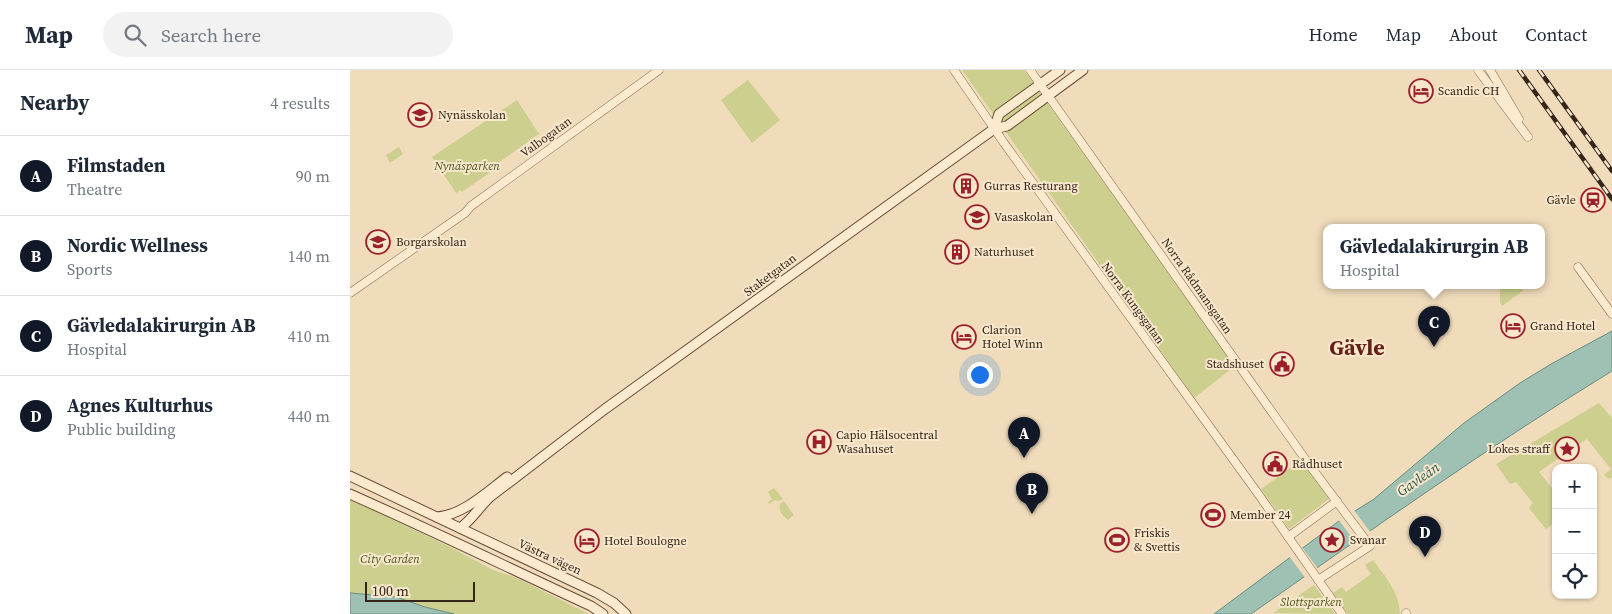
<!DOCTYPE html>
<html lang="en">
<head>
<meta charset="utf-8">
<style>
	:root { --surface:#fff; --page:#f2f2f3; --text:#1f2937; --muted:#747a83; --line:#e0e1e3; --accent:#111827 }
	body { margin:0; font-family:"Source Serif 4",serif; background:var(--page); color:var(--text) }
	.controls { position:absolute; right:15px; bottom:15px; display:grid; overflow:hidden; border-radius:10px; box-shadow:0 1px 4px #0004 }
	.controls button { width:45px; height:45px; display:grid; place-items:center; padding:0; border:0; border-bottom:1px solid var(--line); background:var(--surface); color:var(--text); font:25px sans-serif }
	.scale { position:absolute; left:15px; bottom:12px; width:110px; box-sizing:border-box; padding-left:5px; border:2px solid #36251a; border-top:0; font-size:14px; line-height:18px; white-space:nowrap; color:#36251a; -webkit-text-stroke:4px #f7e7cb; paint-order:stroke }
	.you { position:absolute; left:629px; top:304px; width:18px; height:18px; margin:-12px; border:4px solid #fff; border-radius:50%; background:#1a73e8; box-shadow:0 0 0 8px #1a73e833 }
	.badge { display:grid; place-items:center; width:32px; height:32px; border-radius:50%; background:var(--accent); color:#fff; font-size:16px; font-weight:700 }
	.pin { position:absolute; translate:-50% -41px; filter:drop-shadow(0 1px 2px #0008) }
	.pin::after { content:''; position:absolute; top:26px; width:18px; height:15px; background:inherit; clip-path:polygon(0 0,100% 0,50% 100%) }
	.popup { position:absolute; left:973px; top:154px; width:222px; height:65px; box-sizing:border-box; display:grid; place-content:center; border-radius:10px; background:var(--surface); filter:drop-shadow(0 1px 4px #0005); font-size:16px; white-space:nowrap; color:var(--muted) }
	.popup b { font-size:19px; color:var(--text) }
	.popup::after { content:''; position:absolute; left:50%; top:100%; margin-left:-10px; border:10px solid transparent; border-top-color:var(--surface) }
	.list { margin:0; padding:0; list-style:none }
	h2 { display:flex; justify-content:space-between; align-items:center; height:65px; margin:0; padding:0 20px; font-size:21px }
	h2 small { font-size:16px; font-weight:400; color:var(--muted) }
	.list li { display:grid; grid-template-columns:32px 1fr auto; gap:15px; align-items:center; box-sizing:border-box; height:80px; padding:0 20px; border-top:1px solid var(--line) }
	.list b { display:block; font-size:19px; white-space:nowrap }
	.list p { margin:0; font-size:16px; white-space:nowrap; color:var(--muted) }
	.list em { font-size:16px; font-style:normal; color:var(--muted) }
	.icon { flex:none; width:28px; height:28px; fill:none; stroke:currentColor; stroke-width:2; stroke-linecap:round; stroke-linejoin:round }
	.map { position:relative; flex:none; width:1262px; height:544px; overflow:hidden }
	header { display:flex; align-items:center; gap:30px; box-sizing:border-box; height:70px; padding:0 25px; background:var(--surface); border-bottom:1px solid var(--line) }
	header strong { font-size:24px }
	nav { display:flex; gap:28px; margin-inline-start:auto; font-size:18px }
	.search { width:350px; height:45px; background:var(--page); display:flex; align-items:center; gap:12px; box-sizing:border-box; padding:0 18px; border-radius:28px; color:var(--muted); font-size:19px }
	main { display:flex }
	aside { flex:1; background:var(--surface) }
	.map>svg:first-child { display:block }
</style>
</head>
<body>
<header>
<strong>Map</strong>
<div class="search"><svg class="icon" aria-label="search" viewBox="0 0 24 24"><circle cx="10" cy="10" r="6"/><path d="M15 15l6 6"/></svg>Search here</div>
<nav><a>Home</a><a>Map</a><a>About</a><a>Contact</a></nav>
</header>
<main>
<aside>
<h2>Nearby<small>4 results</small></h2>
<ul class="list">
<li><span class="badge">A</span><div><b>Filmstaden</b><p>Theatre</p></div><em>90 m</em></li>
<li><span class="badge">B</span><div><b>Nordic Wellness</b><p>Sports</p></div><em>140 m</em></li>
<li><span class="badge">C</span><div><b>Gävledalakirurgin AB</b><p>Hospital</p></div><em>410 m</em></li>
<li><span class="badge">D</span><div><b>Agnes Kulturhus</b><p>Public building</p></div><em>440 m</em></li>
</ul>
</aside>
<div class="map">
<svg width="1262" height="544" viewBox="0 0 1262 544">
	<rect width="100%" height="100%" fill="#f0dcbb"/>
	<g fill="#cccf8e">
		<path d="M612,0H674L885,296L844,328Z"/>
		<path d="M398,10L430,50L402,73L371,30Z"/>
		<path d="M167,30L189,64L144,96L145,99L112,122L110,120L106,123L82,87Z"/>
		<path d="M49,77L53,84L40,93L36,85Z"/>
		<path d="M1150,216H1170L1174,220L1152,236L1150,232Z"/>
		<path d="M1249,333L1262,348V407L1259,409L1254,405L1261,399L1237,369L1189,402L1206,423V452L1196,459L1179,438L1183,433L1166,412L1160,414L1146,394Z"/>
		<path d="M955,387L983,426L939,459L911,419Z"/>
		<path d="M424,418L433,429L429,431L425,430L419,434L418,432L422,429L418,422Z"/>
		<path d="M0,429L100,477L143,500L167,508L239,544H104L20,525L0,523Z"/>
		<path d="M434,431L443,444V446L438,450C433,446 428,441 430,434Z"/>
		<path d="M1023,490C1036,508 1049,521 1050,544H998L983,523L992,517L996,522L1021,504L1015,495Z"/>
		<path d="M964,515L985,544L923,543Z"/>
	</g>
	<g fill="#9fc1b4" stroke="#678e81">
		<path d="M1262,261V301C1138,377 1020,461 901,544H864L989,451L1024,429L1114,353L1170,313L1201,294Z"/>
		<path d="M0,523L46,527L75,537L104,544H0Z"/>
	</g>
	<g fill="#f0dcbb">
		<path d="M1003,439L1021,463L1006,473L988,449Z"/>
		<path d="M951,476L969,500L956,509L939,486Z"/>
	</g>
	<g fill="none" stroke-linecap="round" stroke-linejoin="round">
		<g stroke="#886c54" stroke-width="9">
			<g id="tertiary">
				<path d="M604,0L654,73L909,425L992,544"/>
				<path d="M680,0L958,393L1020,476L968,510"/>
				<path d="M1128,0L1178,67"/>
				<path d="M1140,0L1169,49"/>
				<path d="M1228,197L1262,244"/>
				<path d="M0,223L115,143L121,136L309,0"/>
				<path d="M938,467L987,431"/>
				<path d="M1056,544V543"/>
			</g>
		</g>
		<g stroke="#6a4d37" stroke-width="11">
			<g id="secondary">
				<path d="M644,59L649,44L710,0"/>
				<path d="M0,406L247,523L264,533L276,544"/>
				<path d="M0,424C81,460 161,499 241,536L253,544"/>
				<path d="M87,447C113,445 137,422 157,407"/>
				<path d="M110,458C122,450 129,437 140,427L255,339L644,59L657,56L733,0"/>
			</g>
		</g>
		<use href="#tertiary" stroke="#fbeace" stroke-width="8"/>
		<use href="#secondary" stroke="#fbeace" stroke-width="9"/>
		<g stroke="#36251a" stroke-width="4.5">
			<g id="rail">
				<path d="M1169,0L1262,129"/>
				<path d="M1189,0L1262,101"/>
			</g>
		</g>
		<use href="#rail" stroke="#f7e7cb" stroke-width="2.5" stroke-dasharray="8" stroke-linecap="butt"/>
	</g>
	<defs>
		<g id="hotel-ring" transform="scale(1.25)"><circle r="9.5" fill="#f7e7cb" stroke="#9b202b" stroke-width="1.5"/><path d="M-6-4.5h1.5V1H6V5H4.5V3h-9V5H-6ZM-4 0a1.8 1.8 0 1 1 3.6 0ZM.5 0V-2.5h3Q6-2.5 6 0Z" fill="#9b202b"/></g>
		<g id="school-ring" transform="scale(1.25)"><circle r="9.5" fill="#f7e7cb" stroke="#9b202b" stroke-width="1.5"/><path d="M0-5L7-2L0 1L-7-2ZM-4 1L0 2.5L4 1V4Q0 6-4 4Z" fill="#9b202b"/></g>
		<g id="building-ring" transform="scale(1.25)"><circle r="9.5" fill="#f7e7cb" stroke="#9b202b" stroke-width="1.5"/><path d="M-4-6H4V6H1V3H-1V6H-4ZM-2.5-4.3h1.7v1.8h-1.7ZM.8-4.3h1.7v1.8H.8ZM-2.5-1h1.7V.8h-1.7ZM.8-1h1.7V.8H.8Z" fill="#9b202b"/></g>
		<g id="station-ring" transform="scale(1.25)"><circle r="9.5" fill="#f7e7cb" stroke="#9b202b" stroke-width="1.5"/><path d="M-3-6H3Q5-6 5-4V2Q5 4 3 4L4.5 6H3L1.5 4h-3L-3 6H-4.5L-3 4Q-5 4-5 2V-4Q-5-6-3-6ZM-3.5-4v3h7v-3ZM-3.5 1v1.5H-2V1ZM2 1v1.5H3.5V1Z" fill="#9b202b"/></g>
		<g id="civic-ring" transform="scale(1.25)"><circle r="9.5" fill="#f7e7cb" stroke="#9b202b" stroke-width="1.5"/><path d="M-.6-6.5H3V-4.5H.6V-3L4-1V1h2V6H-6V1h2V-1L-.6-3ZM-1.2 2.5V6h2.4V2.5Z" fill="#9b202b"/></g>
		<g id="hospital-ring" transform="scale(1.25)"><circle r="9.5" fill="#f7e7cb" stroke="#9b202b" stroke-width="1.5"/><path d="M-5-5h3v3.5h4V-5h3V5h-3V1.5h-4V5h-3Z" fill="#9b202b"/></g>
		<g id="sight-ring" transform="scale(1.25)"><circle r="9.5" fill="#f7e7cb" stroke="#9b202b" stroke-width="1.5"/><path d="M0-6L1.8-2.2L6-1.7L2.9 1.2L3.7 5.4L0 3.3L-3.7 5.4L-2.9 1.2L-6-1.7L-1.8-2.2Z" fill="#9b202b"/></g>
		<g id="stadium-ring" transform="scale(1.25)"><circle r="9.5" fill="#f7e7cb" stroke="#9b202b" stroke-width="1.5"/><path d="M0-5a6.5 5 0 1 0 0 10a6.5 5 0 1 0 0-10ZM-3.5-1.8h7v3.6h-7Z" fill="#9b202b"/></g>
	</defs>
	<g fill-rule="evenodd">
		<use href="#hotel-ring" x="1071" y="21"/>
		<use href="#school-ring" x="70" y="45"/>
		<use href="#building-ring" x="616" y="116"/>
		<use href="#station-ring" x="1243" y="130"/>
		<use href="#school-ring" x="627" y="147"/>
		<use href="#school-ring" x="28" y="172"/>
		<use href="#building-ring" x="607" y="182"/>
		<use href="#hotel-ring" x="1163" y="256"/>
		<use href="#hotel-ring" x="614" y="267"/>
		<use href="#civic-ring" x="932" y="294"/>
		<use href="#hospital-ring" x="469" y="372"/>
		<use href="#sight-ring" x="1217" y="379"/>
		<use href="#civic-ring" x="925" y="394"/>
		<use href="#stadium-ring" x="863" y="445"/>
		<use href="#stadium-ring" x="767" y="470"/>
		<use href="#sight-ring" x="982" y="470"/>
		<use href="#hotel-ring" x="237" y="471"/>
	</g>
	<g text-anchor="middle" dominant-baseline="central" stroke-width="4" stroke-linejoin="round" paint-order="stroke">
		<g font-size="12" fill="#36251a" stroke="#f7e7cb" text-anchor="start">
			<text x="1088" y="21">Scandic CH</text>
			<text x="88" y="45">Nynässkolan</text>
			<text x="634" y="116">Gurras Resturang</text>
			<text x="1226" y="130" text-anchor="end">Gävle</text>
			<text x="644" y="147">Vasaskolan</text>
			<text x="46" y="172">Borgarskolan</text>
			<text x="624" y="182">Naturhuset</text>
			<text x="1180" y="256">Grand Hotel</text>
			<text x="632" y="260">Clarion<tspan x="632" dy="14">Hotel Winn</tspan></text>
			<text x="914" y="294" text-anchor="end">Stadshuset</text>
			<text x="486" y="365">Capio Hälsocentral<tspan x="486" dy="14">Wasahuset</tspan></text>
			<text x="1200" y="379" text-anchor="end">Lokes straff</text>
			<text x="942" y="394">Rådhuset</text>
			<text x="880" y="445">Member 24</text>
			<text x="784" y="463">Friskis<tspan x="784" dy="14">&amp; Svettis</tspan></text>
			<text x="1000" y="470">Svanar</text>
			<text x="254" y="471">Hotel Boulogne</text>
		</g>
		<g font-size="12" fill="#36251a" stroke="#f7e7cb">
			<text transform="translate(196 67) rotate(-36)">Valbogatan</text>
			<text transform="translate(420 205) rotate(-37)">Staketgatan</text>
			<text transform="translate(847 216) rotate(55)">Norra Rådmansgatan</text>
			<text transform="translate(783 233) rotate(54)">Norra Kungsgatan</text>
			<text transform="translate(200 487) rotate(25)">Västra vägen</text>
		</g>
		<g font-size="12" font-style="italic" fill="#4b541f" stroke="#f7e7cb">
			<text x="117" y="96">Nynäsparken</text>
			<text x="40" y="489">City Garden</text>
			<text x="961" y="532">Slottsparken</text>
		</g>
		<g font-size="14" font-style="italic" fill="#285750" stroke="#f7e7cb">
			<text transform="translate(1068 409) rotate(-35)">Gavleån</text>
		</g>
		<g font-size="22" font-weight="bold" fill="#662116" stroke="#f7e7cb">
			<text x="1007" y="277">Gävle</text>
		</g>
	</g>
</svg>
<div class="controls">
<button>+</button>
<button>−</button>
<button><svg class="icon" aria-label="locate" viewBox="0 0 24 24"><circle cx="12" cy="12" r="6"/><path d="M12 2v4M12 18v4M2 12h4M18 12h4"/></svg></button>
</div>
<div class="scale">100 m</div>
<div class="you"></div>
<div class="pin badge" style="left:674px;top:388px">A</div>
<div class="pin badge" style="left:682px;top:444px">B</div>
<div class="pin badge" style="left:1084px;top:277px">C</div>
<div class="popup"><b>Gävledalakirurgin AB</b>Hospital</div>
<div class="pin badge" style="left:1075px;top:487px">D</div>
</div>
</main>
</body>
</html>
